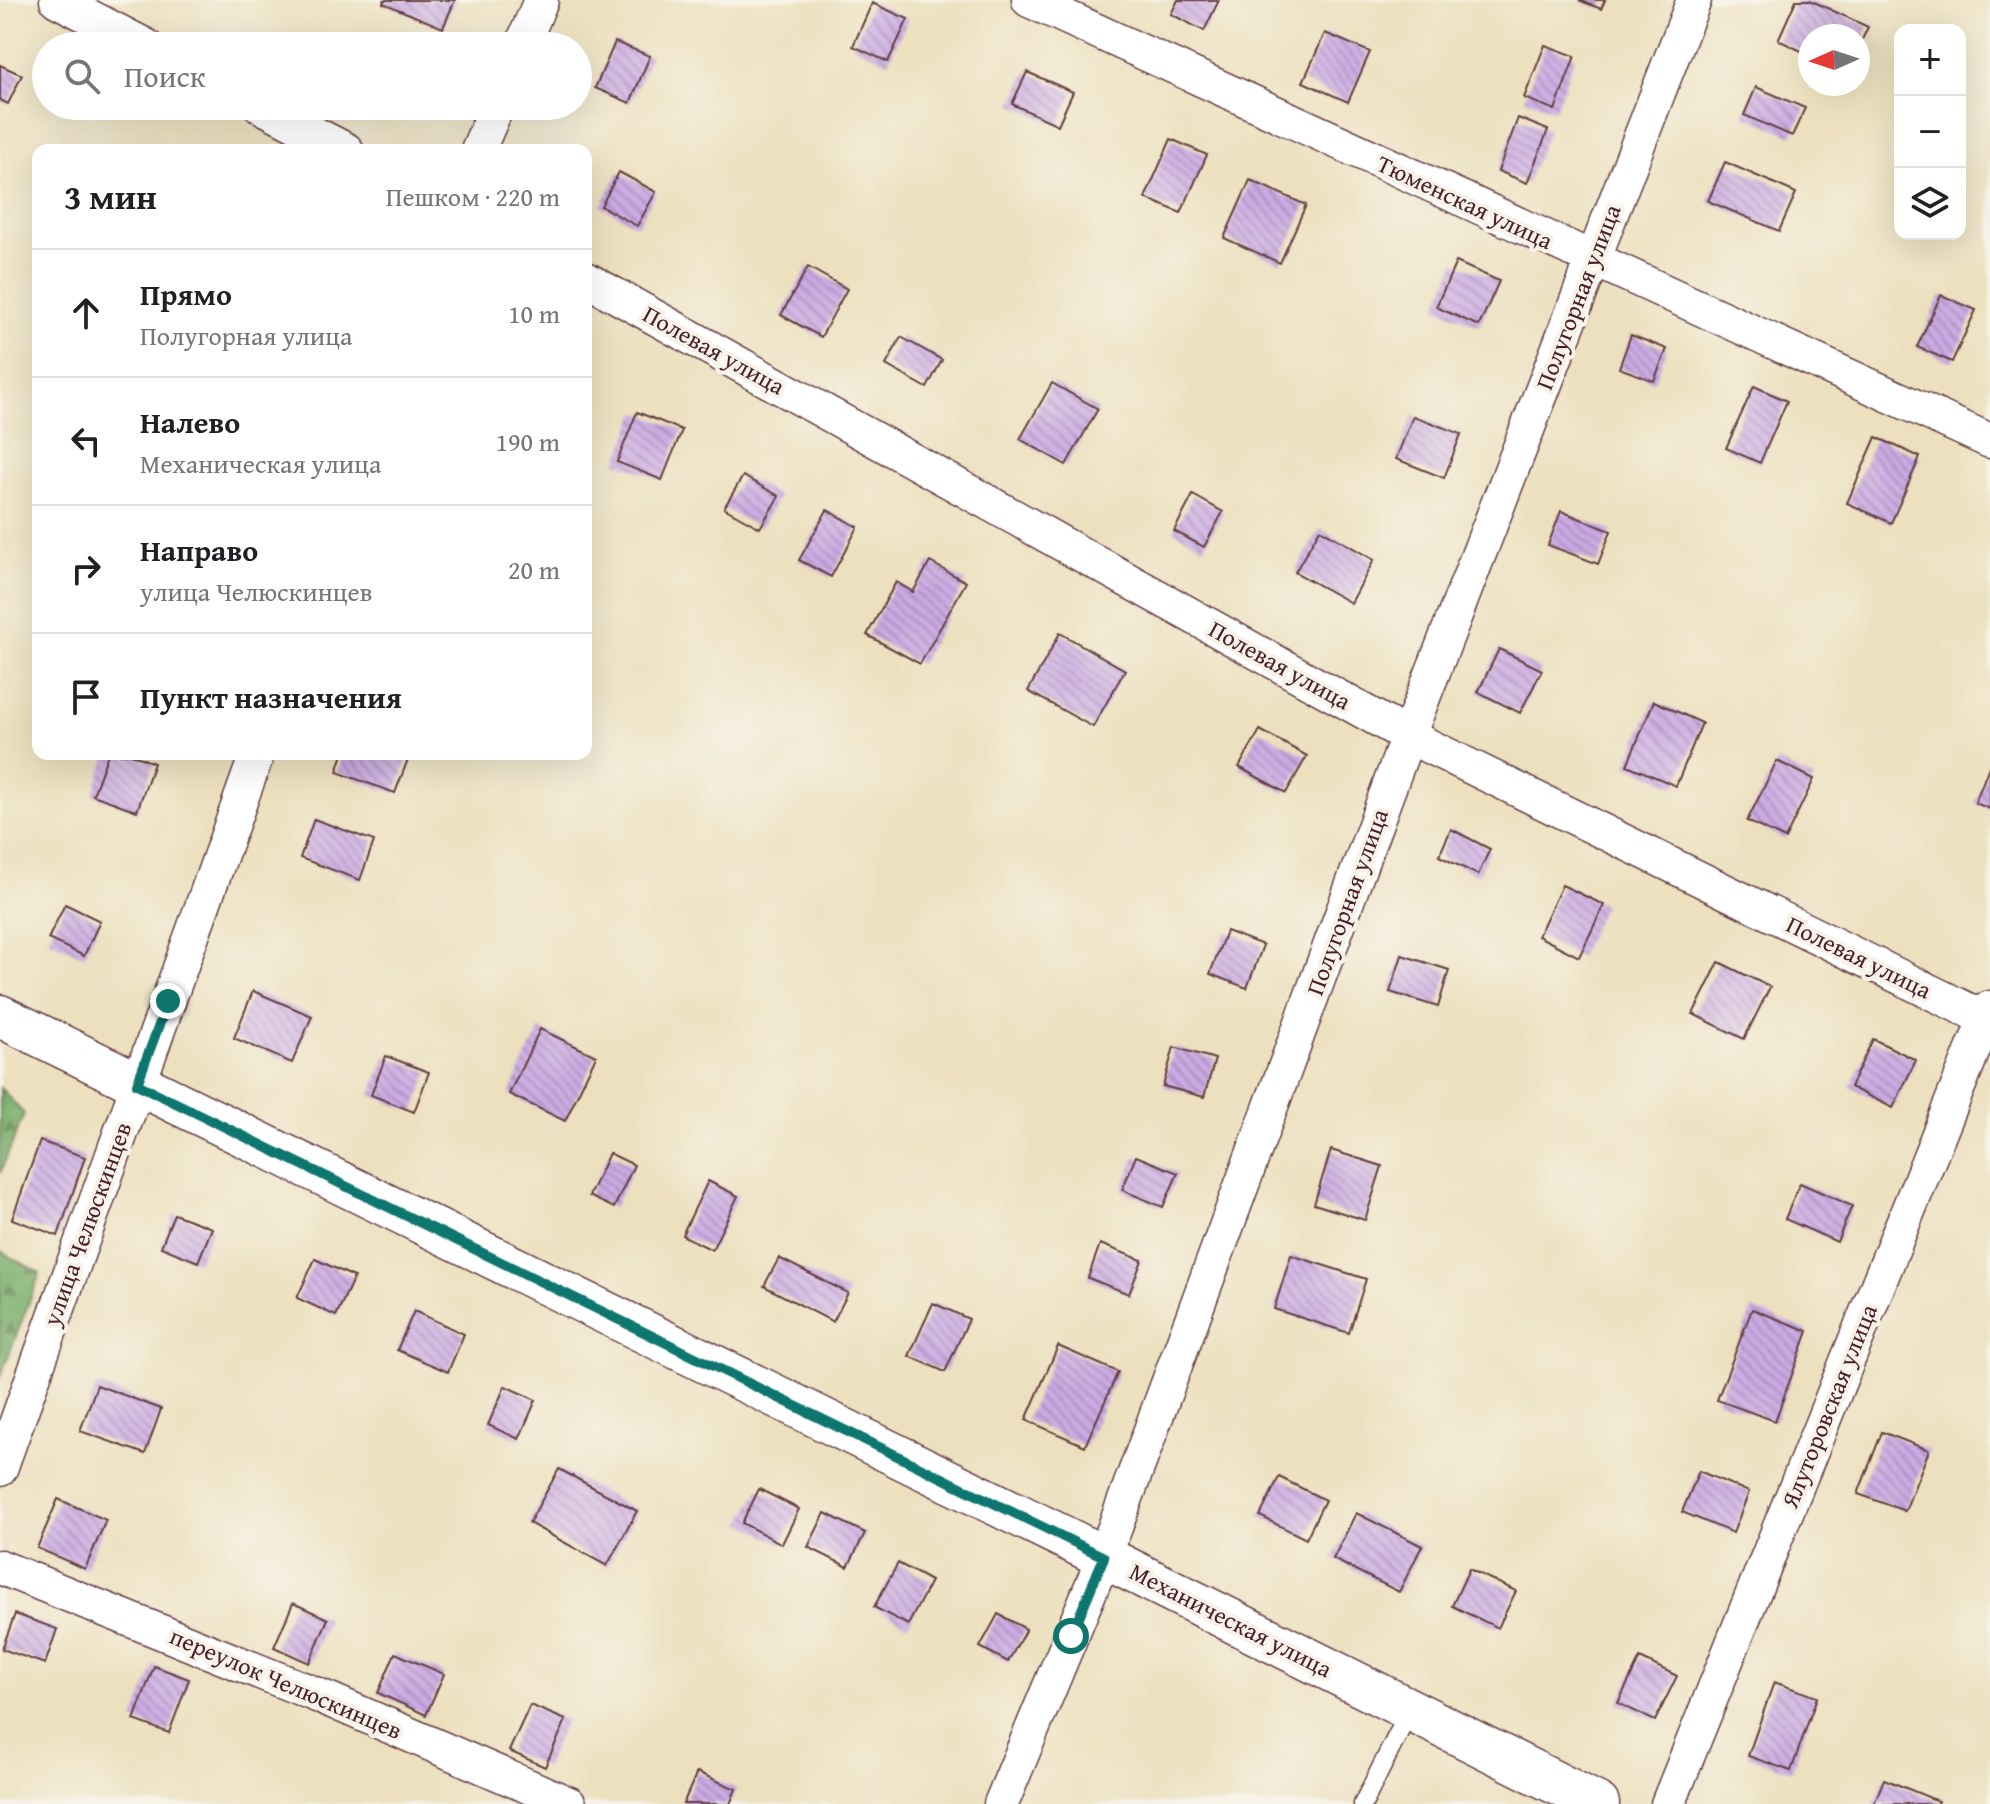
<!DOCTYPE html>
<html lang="ru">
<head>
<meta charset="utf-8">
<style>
	:root { --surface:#fff; --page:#f6f6f6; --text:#202124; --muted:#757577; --line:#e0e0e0 }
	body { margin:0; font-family:"Gentium Book Plus",serif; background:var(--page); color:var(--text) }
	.controls { position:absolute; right:24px; top:24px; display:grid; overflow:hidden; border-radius:16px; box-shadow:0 8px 32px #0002 }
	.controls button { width:72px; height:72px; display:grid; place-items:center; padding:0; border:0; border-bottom:2px solid var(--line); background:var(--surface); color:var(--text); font:40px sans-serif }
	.compass { position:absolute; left:1798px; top:24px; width:72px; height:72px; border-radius:50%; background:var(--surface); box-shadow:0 8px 32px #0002; rotate:267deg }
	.stop { position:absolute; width:24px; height:24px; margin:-18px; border:6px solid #0f766e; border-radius:50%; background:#fff }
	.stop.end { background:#0f766e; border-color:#fff; box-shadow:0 2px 8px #0008 }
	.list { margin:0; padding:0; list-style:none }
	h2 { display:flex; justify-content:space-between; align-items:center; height:104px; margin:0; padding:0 32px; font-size:34px }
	h2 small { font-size:26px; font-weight:400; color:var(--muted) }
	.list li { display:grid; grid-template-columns:52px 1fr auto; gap:24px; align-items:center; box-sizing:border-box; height:128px; padding:0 32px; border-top:2px solid var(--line) }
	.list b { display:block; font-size:30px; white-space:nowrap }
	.list p { margin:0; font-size:26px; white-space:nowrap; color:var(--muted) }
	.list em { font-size:26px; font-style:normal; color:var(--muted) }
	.icon { flex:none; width:44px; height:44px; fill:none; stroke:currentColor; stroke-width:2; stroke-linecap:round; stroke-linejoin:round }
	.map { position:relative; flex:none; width:1990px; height:1804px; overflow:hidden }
	.search { position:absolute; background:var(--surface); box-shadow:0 8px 32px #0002; left:32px; top:32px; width:560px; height:88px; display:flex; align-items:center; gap:20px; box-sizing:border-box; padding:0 28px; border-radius:44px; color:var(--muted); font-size:30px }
	.panel { position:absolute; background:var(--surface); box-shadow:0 8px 32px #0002; left:32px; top:144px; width:560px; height:616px; border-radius:16px }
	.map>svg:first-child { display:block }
</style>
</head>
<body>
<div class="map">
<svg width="1990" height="1804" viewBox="0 0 1990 1804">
	<defs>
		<pattern id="forest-firs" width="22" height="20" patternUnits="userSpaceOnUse" patternTransform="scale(2)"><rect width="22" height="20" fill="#7aaf6c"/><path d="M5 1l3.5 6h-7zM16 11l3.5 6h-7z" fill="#668e59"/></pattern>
		<pattern id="building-back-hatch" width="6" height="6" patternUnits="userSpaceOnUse" patternTransform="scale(2)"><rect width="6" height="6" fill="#caaae3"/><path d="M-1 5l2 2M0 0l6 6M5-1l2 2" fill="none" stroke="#a68ab8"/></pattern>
	</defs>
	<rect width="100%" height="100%" fill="#f7f3e8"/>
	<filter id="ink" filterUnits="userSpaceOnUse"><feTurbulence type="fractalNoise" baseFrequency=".0125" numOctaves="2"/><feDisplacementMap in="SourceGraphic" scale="16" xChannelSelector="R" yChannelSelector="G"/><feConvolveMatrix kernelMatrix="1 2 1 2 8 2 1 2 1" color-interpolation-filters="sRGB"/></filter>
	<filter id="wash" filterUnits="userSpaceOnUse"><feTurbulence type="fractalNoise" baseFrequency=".006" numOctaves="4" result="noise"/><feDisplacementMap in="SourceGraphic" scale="32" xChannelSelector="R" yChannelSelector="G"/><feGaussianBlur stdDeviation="1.8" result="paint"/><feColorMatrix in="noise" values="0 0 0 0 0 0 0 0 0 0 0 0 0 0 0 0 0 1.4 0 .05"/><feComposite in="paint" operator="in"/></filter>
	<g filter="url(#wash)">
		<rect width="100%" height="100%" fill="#ece0be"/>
		<g fill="url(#forest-firs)" stroke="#62674c" stroke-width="2">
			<path d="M0,1088L24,1114L0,1173Z"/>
			<path d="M0,1251L40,1273L0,1378Z"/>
		</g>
		<g id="blocks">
			<g fill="url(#building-back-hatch)">
				<path d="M384,0H455L443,28L383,3Z"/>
				<path d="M1178,0H1219L1204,31L1171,14Z"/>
				<path d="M1579,0H1605L1601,9Z"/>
				<path d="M1796,0H1810L1868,27L1858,48V36H1810V55L1778,40Z"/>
				<path d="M872,3L908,19L888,62L853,46Z"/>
				<path d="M1325,33L1370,52L1348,102L1303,82Z"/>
				<path d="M615,42L650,56L630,103L595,88Z"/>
				<path d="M1545,45L1575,56L1555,110L1524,98Z"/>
				<path d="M0,65L22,75L8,104L0,100Z"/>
				<path d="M1027,72L1073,92L1058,125L1012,104Z"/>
				<path d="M1756,87L1805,108L1792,136L1744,115Z"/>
				<path d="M1518,118L1548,130L1527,183L1498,171Z"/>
				<path d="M1171,139L1207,155L1181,213L1145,198Z"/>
				<path d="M1725,162L1796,193L1779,231L1708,201Z"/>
				<path d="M619,172L656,192L637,226L601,206Z"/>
				<path d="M1250,180L1306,205L1280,263L1224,238Z"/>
				<path d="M1456,262L1499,281L1479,326L1436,307Z"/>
				<path d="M808,267L847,289L821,337L781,315Z"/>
				<path d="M1941,295L1976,310L1952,362L1917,347Z"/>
				<path d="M1631,335L1667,349L1654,381L1619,368Z"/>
				<path d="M901,337L942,360L927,388L886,365Z"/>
				<path d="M1052,383L1098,409L1066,465L1020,439Z"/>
				<path d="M1754,386L1787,401L1760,463L1726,448Z"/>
				<path d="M637,412L682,430L662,480L617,462Z"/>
				<path d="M1413,416L1461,434L1444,478L1396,459Z"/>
				<path d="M1876,437L1920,457L1891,523L1847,503Z"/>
				<path d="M743,476L779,496L760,528L724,508Z"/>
				<path d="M1193,495L1223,512L1204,547L1174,531Z"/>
				<path d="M827,510L858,527L831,577L799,560Z"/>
				<path d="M1561,511L1611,531L1598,564L1548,545Z"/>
				<path d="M1320,529L1374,560L1351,603L1295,572Z"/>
				<path d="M930,562L966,582L920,664L867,635L896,582L913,592Z"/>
				<path d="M1060,633L1125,670L1093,727L1028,691Z"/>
				<path d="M1499,649L1542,670L1520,713L1478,692Z"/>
				<path d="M1654,701L1702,723L1676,786L1627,765Z"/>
				<path d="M1260,730L1307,756L1286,793L1239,767Z"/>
				<path d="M108,754H131L154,763L137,811L93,795Z"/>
				<path d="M343,754H410L395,793L337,772Z"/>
				<path d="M1777,761L1814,779L1785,839L1747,821Z"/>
				<path d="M1990,764V809L1975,803Z"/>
				<path d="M314,819L374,841L360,880L300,858Z"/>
				<path d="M1451,829L1490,849L1478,875L1439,856Z"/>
				<path d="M1562,885L1604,905L1579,957L1538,936Z"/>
				<path d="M65,904L100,921L84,956L48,939Z"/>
				<path d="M1226,931L1263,945L1247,988L1210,974Z"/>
				<path d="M1402,955L1449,970L1438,1007L1390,992Z"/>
				<path d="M1719,962L1770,987L1744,1039L1693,1014Z"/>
				<path d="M253,991L312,1016L292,1063L234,1038Z"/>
				<path d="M540,1029L596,1056L565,1121L509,1094Z"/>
				<path d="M1873,1039L1916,1060L1893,1108L1850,1087Z"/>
				<path d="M1174,1047L1215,1059L1204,1097L1163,1086Z"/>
				<path d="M386,1056L429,1072L414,1112L371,1095Z"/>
				<path d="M40,1141L85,1157L58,1236L12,1219Z"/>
				<path d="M1331,1150L1382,1166L1365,1220L1314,1204Z"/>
				<path d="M609,1153L634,1165L614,1208L589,1196Z"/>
				<path d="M1136,1156L1178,1173L1163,1207L1122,1190Z"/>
				<path d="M708,1181L738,1196L712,1250L682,1235Z"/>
				<path d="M1800,1183L1852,1206L1837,1242L1785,1219Z"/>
				<path d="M174,1214L212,1228L198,1262L161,1247Z"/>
				<path d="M1100,1244L1142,1260L1129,1294L1088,1278Z"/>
				<path d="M1291,1255L1366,1279L1349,1333L1274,1309Z"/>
				<path d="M779,1258L848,1293L833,1322L764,1286Z"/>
				<path d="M315,1259L354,1277L336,1316L297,1298Z"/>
				<path d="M933,1303L969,1319L945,1372L909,1356Z"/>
				<path d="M1752,1309L1808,1331L1775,1421L1717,1400Z"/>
				<path d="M414,1311L464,1334L448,1372L397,1350Z"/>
				<path d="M1058,1346L1118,1372L1085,1446L1026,1420Z"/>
				<path d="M97,1385L161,1409L145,1454L80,1431Z"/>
				<path d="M505,1386L536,1400L519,1439L488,1425Z"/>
				<path d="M1882,1432L1929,1450L1905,1511L1858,1494Z"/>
				<path d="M559,1469L637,1511L607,1566L529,1523Z"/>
				<path d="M1699,1471L1749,1492L1733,1533L1682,1512Z"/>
				<path d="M1279,1477L1325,1500L1306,1539L1260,1516Z"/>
				<path d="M759,1489L799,1509L782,1544L742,1523Z"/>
				<path d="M58,1499L106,1520L85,1569L37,1548Z"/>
				<path d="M825,1513L865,1533L848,1567L808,1547Z"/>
				<path d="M1356,1513L1422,1546L1399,1592L1333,1559Z"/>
				<path d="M898,1563L931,1581L908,1625L874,1607Z"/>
				<path d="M1469,1569L1516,1591L1498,1628L1452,1606Z"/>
				<path d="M293,1603L328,1619L309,1663L274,1647Z"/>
				<path d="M15,1614L57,1629L45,1664L2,1649Z"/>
				<path d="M998,1614L1026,1629L1008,1662L980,1647Z"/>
				<path d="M395,1653L444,1674L426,1715L378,1693Z"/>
				<path d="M1640,1658L1677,1676L1655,1721L1618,1703Z"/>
				<path d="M154,1666L189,1679L169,1733L134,1720Z"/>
				<path d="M1774,1682L1817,1697L1791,1771L1748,1756Z"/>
				<path d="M530,1705L566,1720L545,1767L509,1751Z"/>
				<path d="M697,1772L736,1789L730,1804H683Z"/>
				<path d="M1884,1779L1938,1801L1937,1804H1874Z"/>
			</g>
		</g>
	</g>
	<g filter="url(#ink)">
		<use href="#blocks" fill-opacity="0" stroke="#623c41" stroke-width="2"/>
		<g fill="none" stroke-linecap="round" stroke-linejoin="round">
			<g stroke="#623c41" stroke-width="21">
				<path id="service" d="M1363,1804L1410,1710"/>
			</g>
			<g stroke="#623c41" stroke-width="37">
				<g id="minor">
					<path d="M57,0L146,46"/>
					<path d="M1029,0L1990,441"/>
					<path d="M522,46L541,0"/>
					<path d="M261,106L346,150"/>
					<path d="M478,150L497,106"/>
					<path d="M586,279L1408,736L1990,1021"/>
					<path d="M0,1469L257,754"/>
					<path d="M0,1567L332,1701L569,1804"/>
					<path d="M1001,1804L1104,1557L1408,736L1694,0"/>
					<path d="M1668,1804L1990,1008"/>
				</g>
			</g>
			<g stroke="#623c41" stroke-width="45">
				<path id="tertiary" d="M0,1016L1104,1557L1598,1804"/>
			</g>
			<use href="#service" stroke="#fff" stroke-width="18"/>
			<use href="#minor" stroke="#fff" stroke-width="34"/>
			<use href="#tertiary" stroke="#fff" stroke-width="42"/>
		</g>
	</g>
	<g fill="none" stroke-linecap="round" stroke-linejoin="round" filter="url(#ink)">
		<path stroke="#0f766e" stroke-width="10" d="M168,1001L137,1084L1104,1557L1071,1636"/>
	</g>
	<g text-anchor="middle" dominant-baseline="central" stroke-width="8" stroke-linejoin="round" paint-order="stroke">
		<g font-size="24" fill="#4a1f2b" stroke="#f7f3e8">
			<text transform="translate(1465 202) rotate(25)">Тюменская улица</text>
			<text transform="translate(1578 297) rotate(-69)">Полугорная улица</text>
			<text transform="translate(714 350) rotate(29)">Полевая улица</text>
			<text transform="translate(1280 665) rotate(29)">Полевая улица</text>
			<text transform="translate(1347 902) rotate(-70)">Полугорная улица</text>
			<text transform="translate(1859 957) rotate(26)">Полевая улица</text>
			<text transform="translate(87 1224) rotate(-70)">улица Челюскинцев</text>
			<text transform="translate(1829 1406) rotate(-68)">Ялуторовская улица</text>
			<text transform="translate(1231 1620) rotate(27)">Механическая улица</text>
			<text transform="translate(286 1683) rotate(23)">переулок Челюскинцев</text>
		</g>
	</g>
</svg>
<div class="controls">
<button>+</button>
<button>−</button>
<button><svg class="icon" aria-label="layers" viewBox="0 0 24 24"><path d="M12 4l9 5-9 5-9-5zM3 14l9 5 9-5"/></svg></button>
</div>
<svg class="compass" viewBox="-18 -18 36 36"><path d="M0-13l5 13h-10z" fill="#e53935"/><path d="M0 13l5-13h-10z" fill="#757577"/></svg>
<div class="stop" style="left:1071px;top:1636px"></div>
<div class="stop end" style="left:168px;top:1001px"></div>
<div class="search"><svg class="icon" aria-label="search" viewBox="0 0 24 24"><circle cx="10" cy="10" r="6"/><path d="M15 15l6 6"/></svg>Поиск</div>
<section class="panel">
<h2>3 мин<small>Пешком · 220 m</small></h2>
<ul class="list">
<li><svg class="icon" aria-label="ahead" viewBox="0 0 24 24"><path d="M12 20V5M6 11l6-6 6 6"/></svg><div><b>Прямо</b><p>Полугорная улица</p></div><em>10 m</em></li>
<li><svg class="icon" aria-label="left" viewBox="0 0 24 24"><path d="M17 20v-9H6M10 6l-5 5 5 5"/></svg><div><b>Налево</b><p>Механическая улица</p></div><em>190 m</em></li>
<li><svg class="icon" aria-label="right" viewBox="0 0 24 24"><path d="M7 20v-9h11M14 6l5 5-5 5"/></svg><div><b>Направо</b><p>улица Челюскинцев</p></div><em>20 m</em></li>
<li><svg class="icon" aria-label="arrive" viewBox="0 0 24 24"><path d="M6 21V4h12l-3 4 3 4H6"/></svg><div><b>Пункт назначения</b></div></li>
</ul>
</section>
</div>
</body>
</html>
